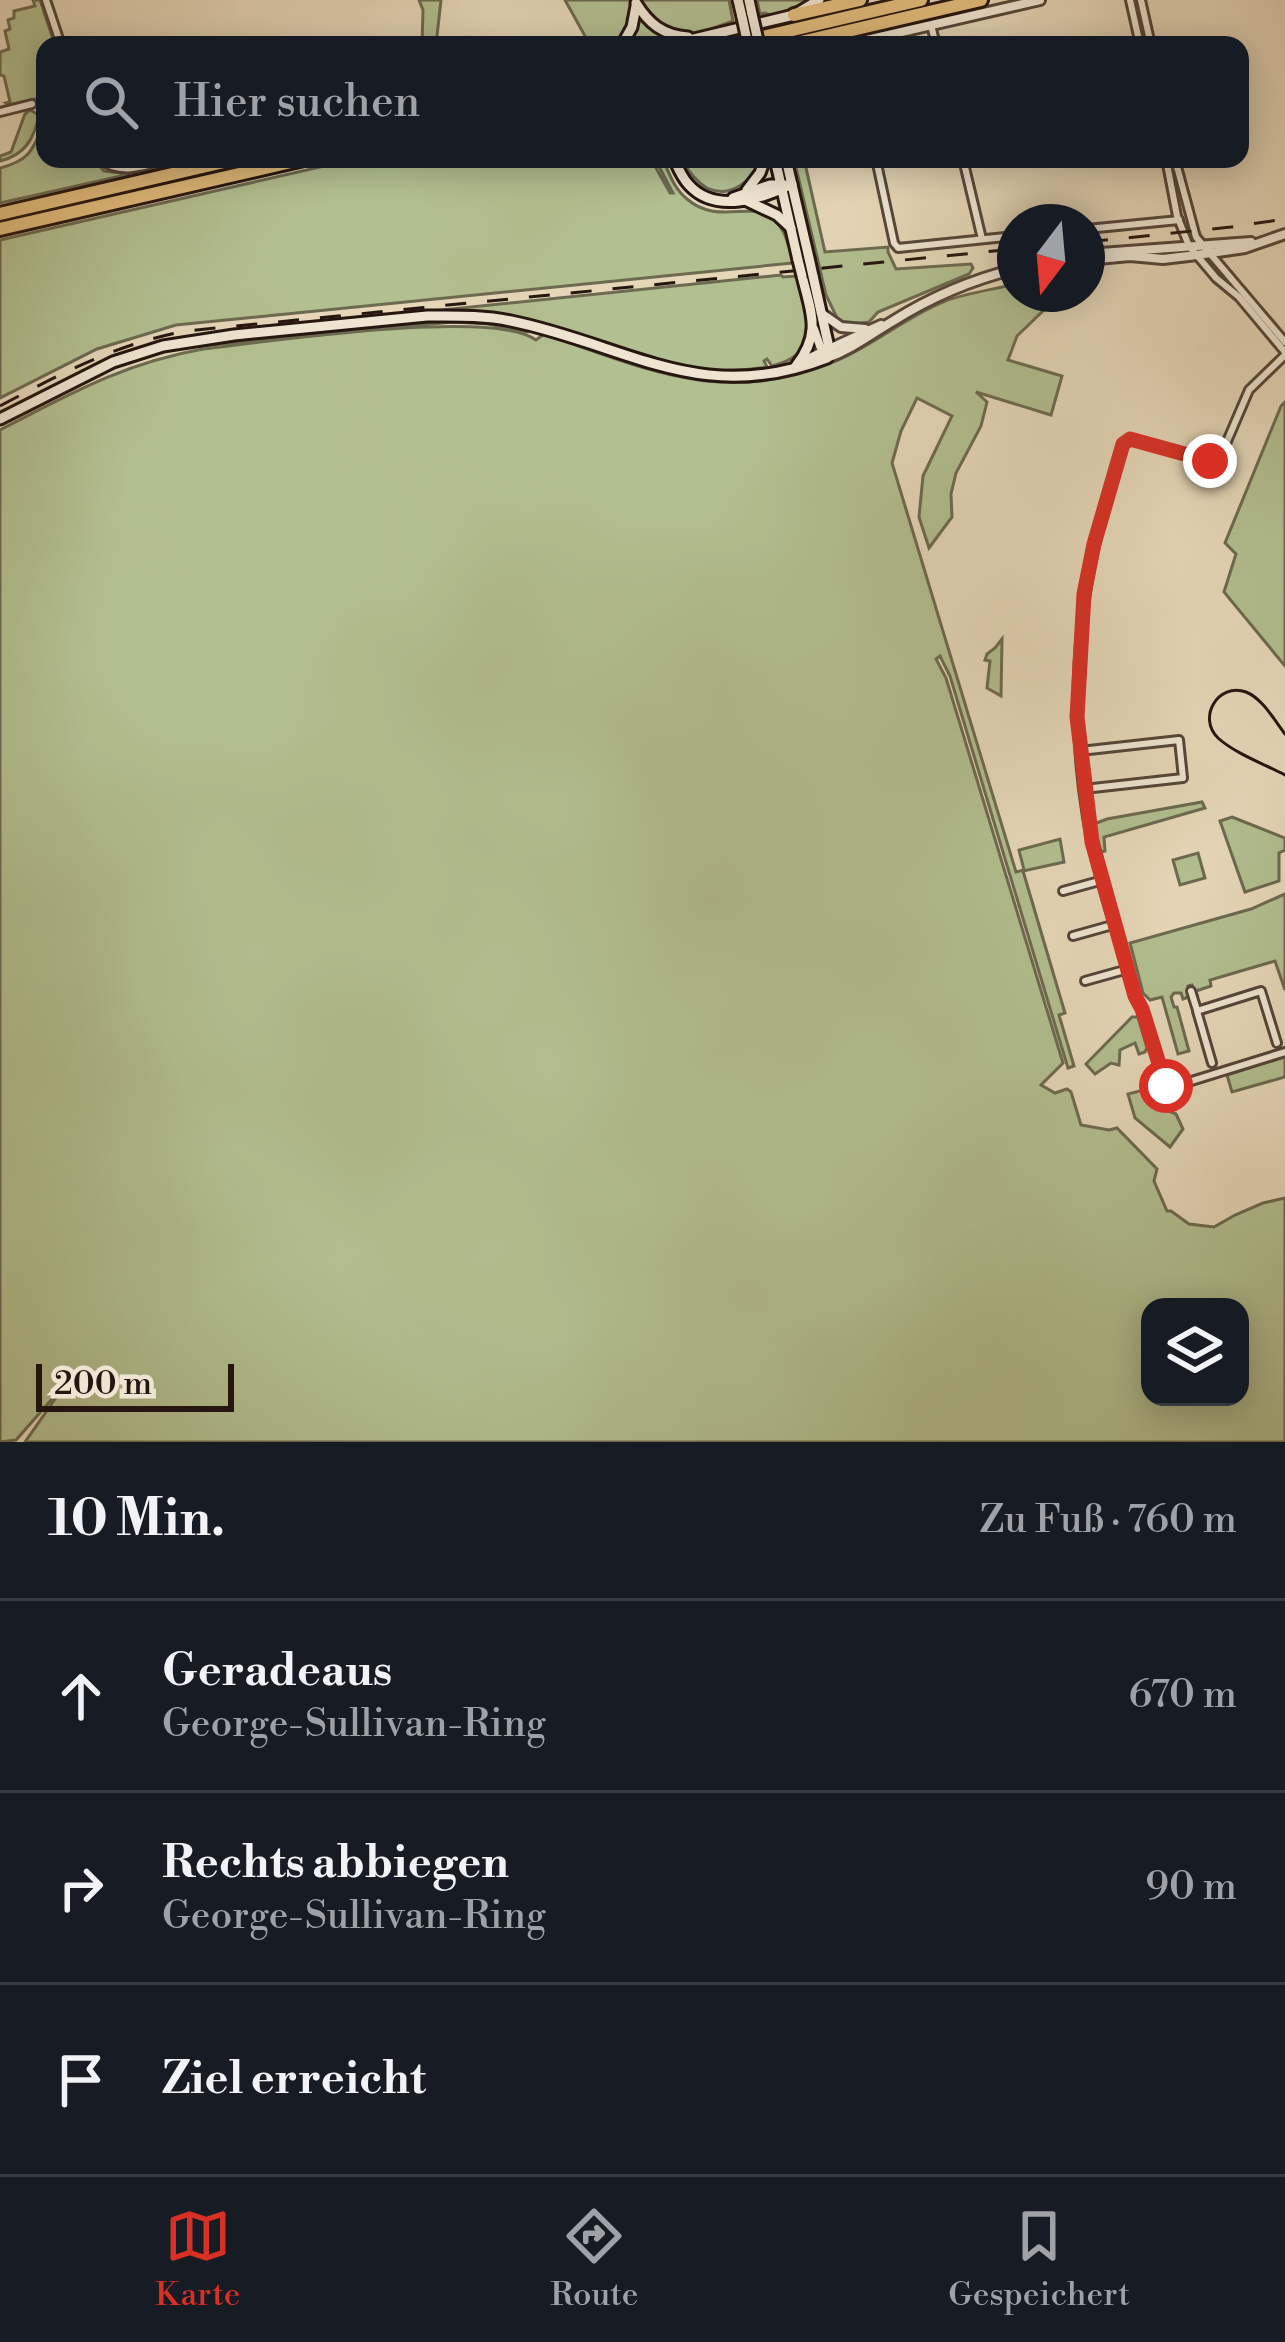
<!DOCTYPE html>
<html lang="de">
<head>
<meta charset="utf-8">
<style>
	:root { --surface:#171b24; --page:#20242c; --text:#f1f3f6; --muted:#9ea1a6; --line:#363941; --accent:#d93025 }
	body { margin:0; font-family:"Libre Bodoni",serif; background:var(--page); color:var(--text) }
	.controls { position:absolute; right:36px; bottom:36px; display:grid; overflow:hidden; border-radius:24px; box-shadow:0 6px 30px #0003 }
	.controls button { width:108px; height:108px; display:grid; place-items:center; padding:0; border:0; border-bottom:3px solid var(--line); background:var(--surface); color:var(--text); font:60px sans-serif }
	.compass { position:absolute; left:997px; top:204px; width:108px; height:108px; border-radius:50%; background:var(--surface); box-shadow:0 6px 30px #0003; rotate:196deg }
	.scale { position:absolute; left:36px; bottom:30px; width:198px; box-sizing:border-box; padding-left:12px; border:6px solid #25160f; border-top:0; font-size:33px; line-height:42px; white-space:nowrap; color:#25160f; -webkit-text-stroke:9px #eee5d1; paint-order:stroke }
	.stop { position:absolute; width:36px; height:36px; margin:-27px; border:9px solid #d93025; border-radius:50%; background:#fff }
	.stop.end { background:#d93025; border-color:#fff; box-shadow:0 3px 12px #0008 }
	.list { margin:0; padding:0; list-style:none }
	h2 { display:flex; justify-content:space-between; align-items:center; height:156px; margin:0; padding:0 48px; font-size:51px }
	h2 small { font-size:39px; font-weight:400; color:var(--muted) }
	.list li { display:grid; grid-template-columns:78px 1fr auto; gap:36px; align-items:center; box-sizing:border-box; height:192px; padding:0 48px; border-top:3px solid var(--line) }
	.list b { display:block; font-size:45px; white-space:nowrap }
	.list p { margin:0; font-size:39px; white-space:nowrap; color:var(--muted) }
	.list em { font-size:39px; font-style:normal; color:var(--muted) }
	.icon { flex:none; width:66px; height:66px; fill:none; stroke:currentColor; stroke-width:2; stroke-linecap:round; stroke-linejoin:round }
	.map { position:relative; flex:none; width:1285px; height:1442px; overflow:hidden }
	.search { position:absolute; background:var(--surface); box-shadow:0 6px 30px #0003; left:36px; right:36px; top:36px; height:132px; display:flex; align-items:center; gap:30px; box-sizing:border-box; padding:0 42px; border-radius:24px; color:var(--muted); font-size:45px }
	.sheet { height:732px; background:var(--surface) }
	nav { display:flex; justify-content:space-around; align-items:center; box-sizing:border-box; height:168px; border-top:3px solid var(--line); background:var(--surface); font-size:33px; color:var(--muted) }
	nav a { display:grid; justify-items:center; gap:6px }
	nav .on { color:var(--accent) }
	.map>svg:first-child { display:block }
</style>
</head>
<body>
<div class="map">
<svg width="1285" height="1442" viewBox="0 0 1285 1442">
	<rect width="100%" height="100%" fill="#e5d7b8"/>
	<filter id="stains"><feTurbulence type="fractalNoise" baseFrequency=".00167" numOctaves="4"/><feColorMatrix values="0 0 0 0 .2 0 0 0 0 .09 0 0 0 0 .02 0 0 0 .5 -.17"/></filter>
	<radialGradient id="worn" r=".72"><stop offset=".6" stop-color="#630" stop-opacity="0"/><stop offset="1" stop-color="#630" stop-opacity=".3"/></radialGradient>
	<g fill="#b2bf90" stroke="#6c6a50" stroke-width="3" fill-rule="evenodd">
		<path d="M33,0H40L55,45H45V97L9,105L6,103L10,102L4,76L0,75V52L9,49L5,31L10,29L8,20L14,18V11L35,6Z"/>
		<path d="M419,0H441L436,45H422L423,10Z"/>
		<path d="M565,0H729L733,21L700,33L674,32L670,27L674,40L653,45H590Z"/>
		<path d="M757,0H815L772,16L765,13L760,14Z"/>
		<path d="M30,110L39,115C34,139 25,155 0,161V156L11,152L25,114Z"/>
		<path d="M45,121V159H93L104,171L130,174L0,203V168C32,160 33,148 45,121Z"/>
		<path d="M355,159H651L670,193H673L655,159H663C669,173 674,189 687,199C730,236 776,173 793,263L176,325L97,349L0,398V240Z"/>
		<path d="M681,159H760C753,181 731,199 707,188C696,182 687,169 681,159Z"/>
		<path d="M794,159H804L825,252L888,247V252L896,269L971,264L973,268L969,274L878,312L869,322L848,325L839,322L826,295Z"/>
		<path d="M781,275L783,277L797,276C806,316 825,353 772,366L767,359L764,361L767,367C736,372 708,372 677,366L524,320L393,315Z"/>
		<path d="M1015,284V294H1036L1049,305L1017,336L1008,360L1062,376L1051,415L976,392L987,402L981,426L956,473L951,494L952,517L929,548L919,517L923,476L952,416L917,398L901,431L892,463L1016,872L1024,870L1019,850L1060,839L1064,862L1023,871L1065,1013L1059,1015L1074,1066L1068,1068L950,676L940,656L936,659L946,678L1063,1063L1041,1085L1055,1093L1067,1089L1071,1092L1081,1125L1109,1130L1117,1128L1157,1169L1154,1181L1167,1211H1171L1189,1224L1214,1227L1235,1215L1263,1203L1285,1198V1442H25L67,1382L16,1440L0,1442V430C70,394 124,363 203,349C266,342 492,308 536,340L544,334C649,370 727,408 838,360C875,344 906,317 943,302C965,293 992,290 1015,284ZM1150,1307H1240V1397H1150Z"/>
		<path d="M426,320C461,320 493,321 527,329V332L488,324L453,322L201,346L202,343Z"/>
		<path d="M1285,402V666L1224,592L1236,554L1225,543L1281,406Z"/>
		<path d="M1002,639L1001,696L987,688L990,661L985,660L987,654L995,648Z"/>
		<path d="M1202,802L1205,808L1104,837L1105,851L1101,852L1094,824L1107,819Z"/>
		<path d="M1232,817L1285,838V850L1279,853V881L1245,892L1220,821Z"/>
		<path d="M1198,853L1205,878L1180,885L1173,860Z"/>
		<path d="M1285,894V990L1275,961L1210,980L1211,986L1196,991L1198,998L1192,985L1188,986L1191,996L1183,999L1181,993H1174L1171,997L1174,1007H1177L1189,1051L1178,1054L1162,997L1150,1000L1143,993L1130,943L1251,909Z"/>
		<path d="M1132,1017H1138L1147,1048L1145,1052L1139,1054L1135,1043L1120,1050L1119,1065L1111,1063L1095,1074L1086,1064Z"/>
		<path d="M1285,1057V1077L1232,1092L1227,1075Z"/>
		<path d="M1151,1088L1166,1110L1176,1114L1183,1129L1170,1147L1135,1118L1128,1094Z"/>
	</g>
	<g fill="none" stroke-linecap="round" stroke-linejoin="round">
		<g stroke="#554639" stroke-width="12">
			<g id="minor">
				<path d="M46,0L61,45"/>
				<path d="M1130,0L1140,45"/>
				<path d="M1141,0L1151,45"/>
				<path d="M931,25L936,45"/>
				<path d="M0,112L32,104"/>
				<path d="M100,159C121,177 147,165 171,159"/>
				<path d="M876,159L894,243L898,248L1015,236"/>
				<path d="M963,159L982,239"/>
				<path d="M1166,159L1177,216L1189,246L1216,278L1239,297L1285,352"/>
				<path d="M1175,159L1196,237L1285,342"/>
				<path d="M1087,229L1179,220"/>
				<path d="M1285,355L1249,390L1219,460L1210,461L1129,439L1123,444C1115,463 1111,485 1105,506C1076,608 1070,712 1087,817C1097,878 1119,937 1135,996L1142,1009L1165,1086L1172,1087L1285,1052"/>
				<path d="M1080,751L1179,740L1183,778L1084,789"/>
				<path d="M1063,891L1103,880"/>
				<path d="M1073,936L1116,924"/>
				<path d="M1085,981L1128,969"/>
				<path d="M1191,991L1197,1010"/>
				<path d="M1212,1063L1197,1011L1261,991L1277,1043"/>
			</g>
		</g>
		<g stroke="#554639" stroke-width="14">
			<g id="tertiary">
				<path d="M845,45L1040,0"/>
				<path d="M1087,254L1251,242"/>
				<path d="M1087,260L1130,256L1163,259L1197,255L1245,248L1285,234"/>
				<path d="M821,313L841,327L865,329"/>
				<path d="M814,329L820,346L827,358C852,349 871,334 893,321C931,297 971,280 1015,269"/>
				<path d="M799,363L881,325"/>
			</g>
		</g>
		<g stroke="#25160f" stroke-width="15">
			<g id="secondary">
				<path d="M738,0L742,17"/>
				<path d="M749,0L752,14"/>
				<path d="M636,3C649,24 663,35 688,37"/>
				<path d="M622,45L632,27L636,6"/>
				<path d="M669,45L794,15L819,0"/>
				<path d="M674,159C678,168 682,178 689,185C715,214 762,199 792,184"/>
				<path d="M775,159L798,260"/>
				<path d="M786,159L809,258"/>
				<path d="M747,190L760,173L765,159"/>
				<path d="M733,198L770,185H786"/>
				<path d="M745,200L777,215L791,228"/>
				<path d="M796,366C822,333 811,313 802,276"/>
				<path d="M0,419L113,362L163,346L234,335L427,316C455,316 483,315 511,321C628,345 701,407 827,358L828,343L813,276"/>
			</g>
		</g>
		<g stroke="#25160f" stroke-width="18">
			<g id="trunk">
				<path d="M794,15L860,0"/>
				<path d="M728,45L921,0"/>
				<path d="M788,45L981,0"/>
				<path d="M0,214L237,159"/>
				<path d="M0,229L304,159"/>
			</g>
		</g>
		<use href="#minor" stroke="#eee5d1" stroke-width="6"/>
		<use href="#tertiary" stroke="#eee5d1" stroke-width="8"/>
		<use href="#secondary" stroke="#eee5d1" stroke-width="9"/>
		<use href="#trunk" stroke="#e2bc7c" stroke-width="12"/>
		<path stroke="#25160f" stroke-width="3" d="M1285,734C1275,721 1262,698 1246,692C1218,682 1197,718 1218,738C1236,754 1264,764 1285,775"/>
		<g stroke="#25160f" stroke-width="3" stroke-dasharray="21 21" stroke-linecap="butt">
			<path d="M1087,242L1231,227L1285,219"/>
			<path d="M0,406C62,373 116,344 186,331L1015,249"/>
		</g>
		<g stroke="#25160f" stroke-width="15" stroke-linecap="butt">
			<g id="secondary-bridge">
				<path d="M752,14L759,45"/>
				<path d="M742,17L748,45"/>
				<path d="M809,258L813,276"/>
				<path d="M798,260L802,276"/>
			</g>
		</g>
		<use href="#secondary-bridge" stroke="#eee5d1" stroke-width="9"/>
	</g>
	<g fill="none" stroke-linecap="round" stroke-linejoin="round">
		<path stroke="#d93025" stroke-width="15" d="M1166,1086L1142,1009L1135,996L1092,842L1077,717L1084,594L1094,544L1123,444L1130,439L1210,461"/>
	</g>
	<rect width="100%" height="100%" filter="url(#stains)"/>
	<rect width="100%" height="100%" fill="url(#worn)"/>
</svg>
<div class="controls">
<button><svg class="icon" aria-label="layers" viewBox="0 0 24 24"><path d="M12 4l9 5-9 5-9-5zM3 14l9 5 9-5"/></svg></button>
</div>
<svg class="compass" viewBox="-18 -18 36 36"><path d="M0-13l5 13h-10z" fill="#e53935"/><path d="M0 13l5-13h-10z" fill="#9ea1a6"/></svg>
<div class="scale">200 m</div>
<div class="stop" style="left:1166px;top:1086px"></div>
<div class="stop end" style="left:1210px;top:461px"></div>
<div class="search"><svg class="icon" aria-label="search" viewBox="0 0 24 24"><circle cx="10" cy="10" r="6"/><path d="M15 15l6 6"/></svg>Hier suchen</div>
</div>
<section class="sheet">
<h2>10 Min.<small>Zu Fuß · 760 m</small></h2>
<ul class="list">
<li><svg class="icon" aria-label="ahead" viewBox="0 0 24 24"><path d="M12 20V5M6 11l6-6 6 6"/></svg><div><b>Geradeaus</b><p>George-Sullivan-Ring</p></div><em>670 m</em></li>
<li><svg class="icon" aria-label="right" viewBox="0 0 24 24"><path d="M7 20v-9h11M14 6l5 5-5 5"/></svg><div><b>Rechts abbiegen</b><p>George-Sullivan-Ring</p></div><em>90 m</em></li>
<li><svg class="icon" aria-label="arrive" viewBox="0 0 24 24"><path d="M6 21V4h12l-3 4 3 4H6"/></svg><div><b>Ziel erreicht</b></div></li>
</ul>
</section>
<nav>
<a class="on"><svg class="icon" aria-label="map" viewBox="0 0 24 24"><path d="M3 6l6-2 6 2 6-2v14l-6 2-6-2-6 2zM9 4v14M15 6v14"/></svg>Karte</a>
<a><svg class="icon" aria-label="directions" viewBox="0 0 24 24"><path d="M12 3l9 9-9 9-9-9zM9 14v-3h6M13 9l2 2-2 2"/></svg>Route</a>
<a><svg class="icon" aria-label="saved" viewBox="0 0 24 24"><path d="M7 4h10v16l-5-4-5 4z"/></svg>Gespeichert</a>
</nav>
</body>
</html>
